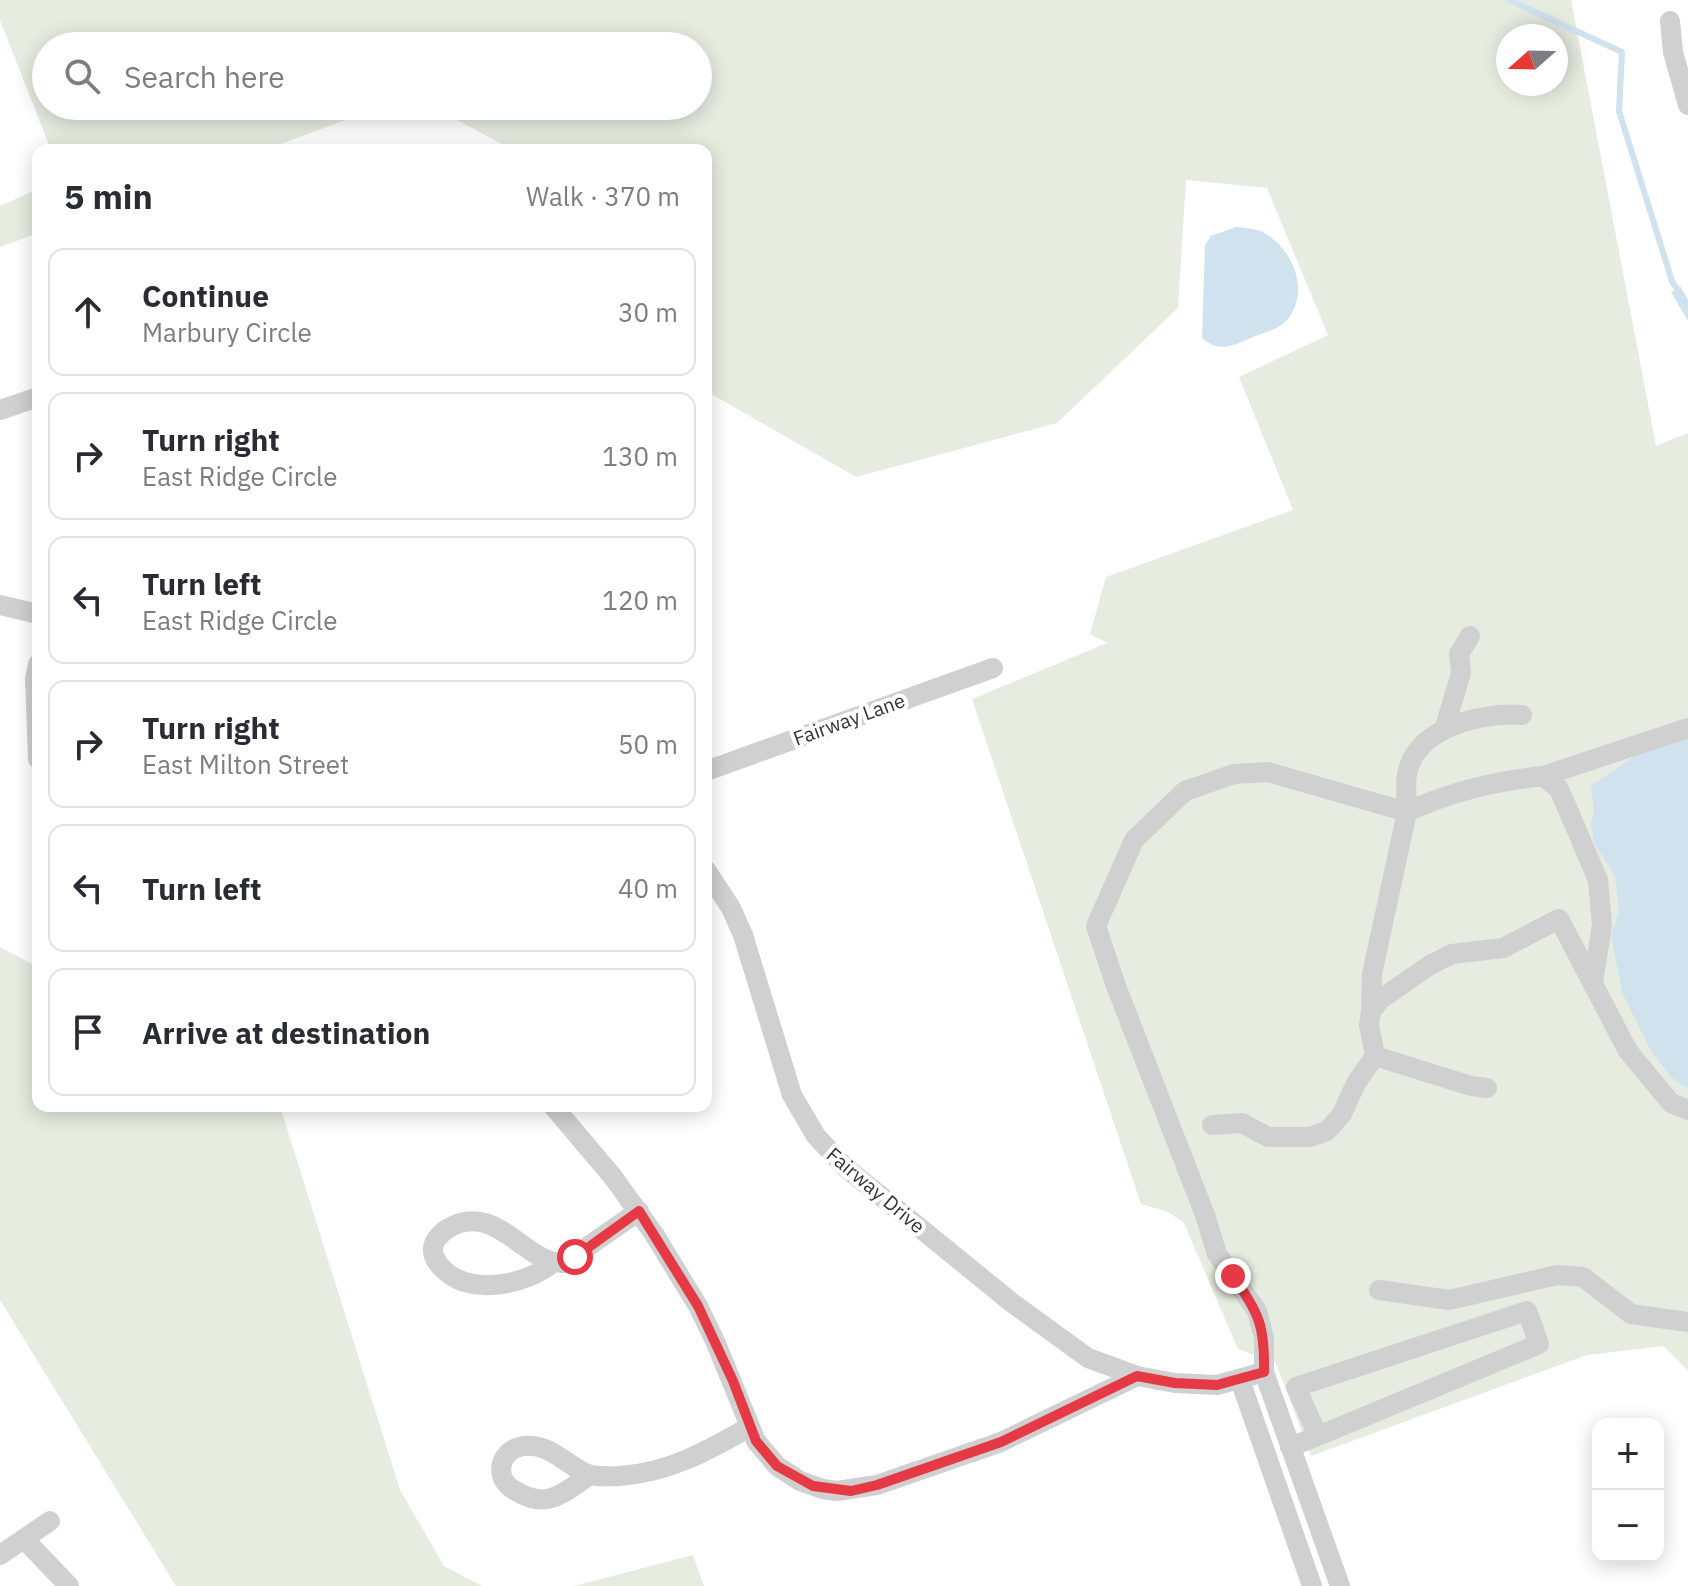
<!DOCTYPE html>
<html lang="en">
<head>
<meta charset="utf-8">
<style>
	:root { --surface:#fff; --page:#f2f2f3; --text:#2b2b33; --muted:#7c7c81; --line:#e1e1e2 }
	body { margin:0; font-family:"IBM Plex Sans",sans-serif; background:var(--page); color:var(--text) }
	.controls { position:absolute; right:24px; bottom:24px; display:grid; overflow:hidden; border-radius:16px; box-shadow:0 4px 20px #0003 }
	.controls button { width:72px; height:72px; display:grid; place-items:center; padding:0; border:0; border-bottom:2px solid var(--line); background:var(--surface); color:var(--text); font:40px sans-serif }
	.compass { position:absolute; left:1496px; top:24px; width:72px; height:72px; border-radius:50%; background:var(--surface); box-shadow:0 4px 20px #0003; rotate:250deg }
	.stop { position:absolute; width:24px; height:24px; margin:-18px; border:6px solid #e63946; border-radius:50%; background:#fff }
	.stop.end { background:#e63946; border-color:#fff; box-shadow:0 2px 8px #0008 }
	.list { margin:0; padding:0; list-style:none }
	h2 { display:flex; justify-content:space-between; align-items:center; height:104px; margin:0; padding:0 32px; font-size:34px }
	h2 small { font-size:26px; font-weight:400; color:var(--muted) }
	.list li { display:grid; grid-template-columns:52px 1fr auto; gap:24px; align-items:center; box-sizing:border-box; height:128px; margin:0 16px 16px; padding:0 16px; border:2px solid var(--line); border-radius:16px }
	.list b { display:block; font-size:30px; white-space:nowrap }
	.list p { margin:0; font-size:26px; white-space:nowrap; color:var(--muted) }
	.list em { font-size:26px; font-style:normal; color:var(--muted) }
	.icon { flex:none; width:44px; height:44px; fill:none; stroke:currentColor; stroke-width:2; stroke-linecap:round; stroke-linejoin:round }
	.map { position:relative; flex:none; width:1688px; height:1586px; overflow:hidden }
	.search { position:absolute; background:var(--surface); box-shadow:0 4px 20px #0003; left:32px; top:32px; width:680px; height:88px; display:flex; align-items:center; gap:20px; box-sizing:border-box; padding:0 28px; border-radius:44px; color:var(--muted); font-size:30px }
	.panel { position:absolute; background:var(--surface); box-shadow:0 4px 20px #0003; left:32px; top:144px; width:680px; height:968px; border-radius:16px }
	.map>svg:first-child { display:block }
</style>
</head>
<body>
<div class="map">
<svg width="1688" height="1586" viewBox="0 0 1688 1586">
	<rect width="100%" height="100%" fill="#fff"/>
	<g fill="#e6ecdf" fill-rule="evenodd">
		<path d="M0,0H1571L1656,446L1688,433V1371L1664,1346L1587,1355L1311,1456L1276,1363L1238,1349L1184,1223L1168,1212L1141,1204L972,699L1107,643L1090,634L1106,577L1293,510L1239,377L1328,335L1267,188L1186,180L1178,308L1057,423L856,477L706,391V150H513L431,106H698V46H46V106H384L264,150H51L0,20ZM1508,36H1556V84H1508Z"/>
		<path d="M38,189V233L0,247V206Z"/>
		<path d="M0,947L38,967V1106H280L400,1490L444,1566L482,1586H176L0,1300Z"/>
		<path d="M693,1555L704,1586H574Z"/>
	</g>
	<g fill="#cfe2ee">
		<path d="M1236,227C1246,228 1257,228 1266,234C1294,251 1310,292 1287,320C1277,331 1261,333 1248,339C1231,347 1217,352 1202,338L1205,245L1211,236Z"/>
		<path d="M1680,286L1688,300V321L1671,292Z"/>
		<path d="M1688,737V1089L1671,1077L1651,1051L1622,992L1611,935L1619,911L1615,876L1594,843L1591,824L1594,811L1591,786L1645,749Z"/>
	</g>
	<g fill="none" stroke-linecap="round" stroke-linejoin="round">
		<path stroke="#cfe2ee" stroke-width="6" d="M1509,0L1622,52L1619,111L1672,281L1688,308"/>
		<g stroke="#d0d0d0" stroke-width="20">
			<path d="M1670,21L1673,52L1688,105"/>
			<path d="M0,410L38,397"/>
			<path d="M0,605L38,614"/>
			<path d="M38,664L35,679L38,759"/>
			<path d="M1522,715C1482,712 1416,727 1407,774C1405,786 1407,800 1407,812C1449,792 1497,781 1543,776L1559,789L1598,880L1602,925L1593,983"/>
			<path d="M1444,730L1461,673L1459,654L1470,636"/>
			<path d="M706,771L993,668"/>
			<path d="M1543,776L1688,728"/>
			<path d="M706,870L731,908L743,935L792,1095L816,1136L845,1167L1011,1302L1088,1358L1137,1376L1175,1383L1217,1385L1264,1372"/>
			<path d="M1487,1088L1471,1086L1375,1056L1369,1025L1371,1011L1381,999L1430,965L1452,954L1503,948L1559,919L1628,1051L1671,1103L1688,1110"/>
			<path d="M553,1106L613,1177L654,1234L698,1306L715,1341L756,1441L777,1466L800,1481L823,1489L837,1491L877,1485L1001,1442L1137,1376"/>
			<path d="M1212,1125L1242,1123L1268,1137H1310L1327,1131L1342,1114L1356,1083L1375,1056"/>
			<path d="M553,1263C525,1285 472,1296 444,1270C438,1264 432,1257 433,1248C434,1240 440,1234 447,1229C496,1199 525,1265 564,1263L639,1211"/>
			<path d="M1379,1290L1449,1300L1557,1275L1583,1277L1631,1314L1688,1322"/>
			<path d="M1240,1380L1312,1586"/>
			<path d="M1290,1447L1318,1436L1539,1344L1527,1311L1296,1387L1318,1436"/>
			<path d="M590,1475C563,1493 547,1511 514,1490C493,1478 499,1450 523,1446C549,1443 563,1462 583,1472C594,1478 607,1476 619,1476C668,1473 708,1451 749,1427"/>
			<path d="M24,1539L69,1586"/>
			<path d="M0,1555L50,1521"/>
			<path d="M1340,1586L1264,1372V1338L1257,1311L1217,1254L1205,1215L1116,986L1096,926L1134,840L1185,791L1234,774L1268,772L1407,812L1372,974L1371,1011"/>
		</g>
	</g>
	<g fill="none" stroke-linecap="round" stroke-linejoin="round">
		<path stroke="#e63946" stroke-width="10" d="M575,1257L639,1211L698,1306L733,1381L756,1441L777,1466L813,1486L851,1491L877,1485L1001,1442L1137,1376L1175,1383L1217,1385L1264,1372C1265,1325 1259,1314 1233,1276"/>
	</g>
	<g text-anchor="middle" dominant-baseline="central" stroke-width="8" stroke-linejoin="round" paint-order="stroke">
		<g font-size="20" fill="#333" stroke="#fff">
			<text transform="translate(849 719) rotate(-20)">Fairway Lane</text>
			<text transform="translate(876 1190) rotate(40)">Fairway Drive</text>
		</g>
	</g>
</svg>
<div class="controls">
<button>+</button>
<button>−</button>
</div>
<svg class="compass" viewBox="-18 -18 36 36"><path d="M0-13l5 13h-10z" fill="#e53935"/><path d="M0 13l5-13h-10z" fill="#7c7c81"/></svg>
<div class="stop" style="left:575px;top:1257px"></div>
<div class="stop end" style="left:1233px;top:1276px"></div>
<div class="search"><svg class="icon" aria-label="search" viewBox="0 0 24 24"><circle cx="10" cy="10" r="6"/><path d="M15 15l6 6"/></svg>Search here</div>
<section class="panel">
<h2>5 min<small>Walk · 370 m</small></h2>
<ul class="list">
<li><svg class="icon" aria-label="ahead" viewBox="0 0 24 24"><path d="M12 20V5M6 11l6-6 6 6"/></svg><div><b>Continue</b><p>Marbury Circle</p></div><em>30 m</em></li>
<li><svg class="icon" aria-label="right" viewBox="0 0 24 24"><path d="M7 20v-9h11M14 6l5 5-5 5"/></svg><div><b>Turn right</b><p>East Ridge Circle</p></div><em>130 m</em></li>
<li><svg class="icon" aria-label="left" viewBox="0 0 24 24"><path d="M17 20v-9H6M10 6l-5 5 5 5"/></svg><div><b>Turn left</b><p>East Ridge Circle</p></div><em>120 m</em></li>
<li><svg class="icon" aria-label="right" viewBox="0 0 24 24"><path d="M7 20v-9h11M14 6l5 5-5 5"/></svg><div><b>Turn right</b><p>East Milton Street</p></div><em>50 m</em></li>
<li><svg class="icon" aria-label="left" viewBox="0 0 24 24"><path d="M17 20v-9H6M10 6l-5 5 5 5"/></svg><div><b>Turn left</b></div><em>40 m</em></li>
<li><svg class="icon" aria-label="arrive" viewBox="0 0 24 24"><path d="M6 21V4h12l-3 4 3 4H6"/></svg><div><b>Arrive at destination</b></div></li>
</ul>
</section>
</div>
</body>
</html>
